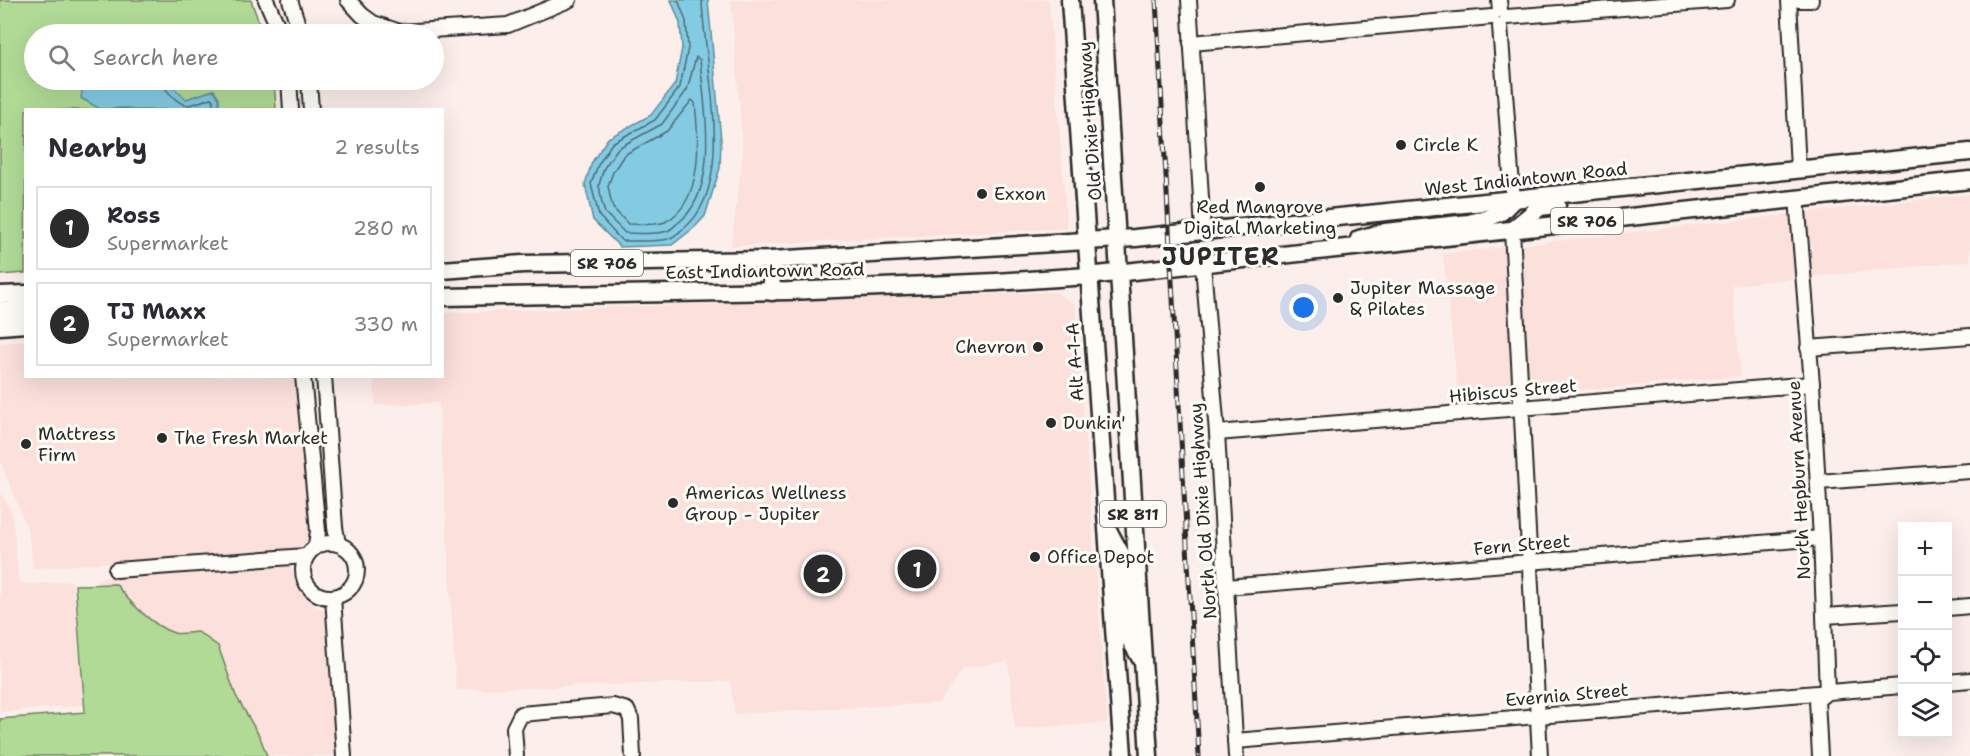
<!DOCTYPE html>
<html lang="en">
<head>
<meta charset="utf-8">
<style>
	:root { --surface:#fff; --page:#f7f7f7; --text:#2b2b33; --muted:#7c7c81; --line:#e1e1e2; --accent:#2b2b2b }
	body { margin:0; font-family:"Shantell Sans",sans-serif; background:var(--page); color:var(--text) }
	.controls { position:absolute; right:18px; bottom:18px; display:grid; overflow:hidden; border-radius:0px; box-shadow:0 6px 24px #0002 }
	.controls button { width:54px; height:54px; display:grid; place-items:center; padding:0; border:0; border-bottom:2px solid var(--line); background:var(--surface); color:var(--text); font:30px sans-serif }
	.you { position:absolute; left:1304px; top:308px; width:21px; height:21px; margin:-15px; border:4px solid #fff; border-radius:50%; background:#1a73e8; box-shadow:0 0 0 9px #1a73e833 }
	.badge { display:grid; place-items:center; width:39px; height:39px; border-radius:50%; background:var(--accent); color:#fff; font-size:20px; font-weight:700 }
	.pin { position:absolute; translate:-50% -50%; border:3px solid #fff; box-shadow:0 2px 6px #0006 }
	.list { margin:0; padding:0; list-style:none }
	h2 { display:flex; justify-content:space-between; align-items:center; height:78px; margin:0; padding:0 24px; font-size:26px }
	h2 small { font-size:20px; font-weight:400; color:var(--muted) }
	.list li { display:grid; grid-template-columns:39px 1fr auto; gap:18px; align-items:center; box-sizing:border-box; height:84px; margin:0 12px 12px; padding:0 12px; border:2px solid var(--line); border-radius:0px }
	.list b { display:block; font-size:22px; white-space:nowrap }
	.list p { margin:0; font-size:20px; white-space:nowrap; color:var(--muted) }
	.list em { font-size:20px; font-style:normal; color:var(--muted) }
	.icon { flex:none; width:33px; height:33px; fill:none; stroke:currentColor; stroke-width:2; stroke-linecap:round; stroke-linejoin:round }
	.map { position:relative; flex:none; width:1970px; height:756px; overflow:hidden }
	.search { position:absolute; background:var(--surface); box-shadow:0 6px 24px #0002; left:24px; top:24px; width:420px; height:66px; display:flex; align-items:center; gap:15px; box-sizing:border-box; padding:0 21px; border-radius:33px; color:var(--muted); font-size:22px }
	.panel { position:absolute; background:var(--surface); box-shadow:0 6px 24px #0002; left:24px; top:108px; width:420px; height:270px; border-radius:0px }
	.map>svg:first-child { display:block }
</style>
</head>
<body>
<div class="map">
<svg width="1970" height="756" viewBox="0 0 1970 756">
	<rect width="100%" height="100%" fill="#fcefeb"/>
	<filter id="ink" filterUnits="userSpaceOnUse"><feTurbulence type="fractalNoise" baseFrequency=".0167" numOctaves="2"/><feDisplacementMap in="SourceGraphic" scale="12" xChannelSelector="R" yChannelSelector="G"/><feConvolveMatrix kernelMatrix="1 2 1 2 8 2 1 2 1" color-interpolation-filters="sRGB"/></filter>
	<g filter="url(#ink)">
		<g fill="#fbe0dc">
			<path d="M731,0H1049L1067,228L731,246L743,153Z"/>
			<path d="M1970,194V261L1732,285L1741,376L1459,401L1443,254Z"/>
			<path d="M1055,292L1075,304L1107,723L1015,729L1008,661L962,669L939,703L735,714L730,681L456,690L439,403L375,405L374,377L442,376L443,313Z"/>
			<path d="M25,341L26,376L298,377L312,536L297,550L34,568L28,531L0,460V343Z"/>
			<path d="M0,491L12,513L19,583L33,584L72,581L84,705L0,712Z"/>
			<path d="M290,565L301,592L316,608L340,610L353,756H242L97,579Z"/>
		</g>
		<g fill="#b1da96" stroke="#6e8260" stroke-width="1.5">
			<path d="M0,0H251L263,34H34V80H274L276,109L26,110L25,273L0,275Z"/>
			<path d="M116,584C128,601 154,627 174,633C181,635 191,632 198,632L218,646L236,696L260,737L267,756H0V719L85,712L75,585Z"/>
		</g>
		<g fill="#83cbe3" stroke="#608b99" stroke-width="1.5">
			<path d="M671,0H708L721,140L720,168L705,216L695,227L672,245L620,247L593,220L585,184L592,162L608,138L651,115L675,84L682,48L680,23Z"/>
			<path d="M84,80H165L186,99L214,90L219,98V109L133,110L127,108L100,109L81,98Z"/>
		</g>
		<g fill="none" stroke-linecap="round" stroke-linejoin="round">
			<g stroke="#4e6b75" stroke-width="1.5">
				<path d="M678,0L686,21L688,48L680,87L655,120L612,143L598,165L591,184L599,216L622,241C635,241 656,242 668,239C673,238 679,232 683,229C739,186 703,62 702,0"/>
				<path d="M696,57L700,60C704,107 721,190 678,223C675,225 671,230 667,231C658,235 635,233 625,233L605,213L602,203L599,185L604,168L618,148L662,124L687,90Z"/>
				<path d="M161,80C162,87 179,106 188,105C195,104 204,100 211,98L213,100V110"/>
				<path d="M692,100L695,103C699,139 704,202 665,222C656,226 638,224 628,224L613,208L611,201L608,186L613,172L624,155L667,131Z"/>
			</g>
			<g stroke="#2b2b2b" stroke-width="18">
				<g id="minor">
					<path d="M266,0L281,34"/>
					<path d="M290,0L301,34"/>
					<path d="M348,0L362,15L373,23L400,32L508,25L569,0"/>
					<path d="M1189,0L1203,231"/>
					<path d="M1499,0L1500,10"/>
					<path d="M1789,0L1798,168"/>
					<path d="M1799,0H1811"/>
					<path d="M1507,17L1727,0"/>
					<path d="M1500,26L1513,200"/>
					<path d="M1191,43L1492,17"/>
					<path d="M289,80L291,110"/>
					<path d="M309,80L311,110"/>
					<path d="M1797,198L1812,384L1821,538L1827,692L1817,700L1820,756"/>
					<path d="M1512,230L1540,756"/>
					<path d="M1203,265L1217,433L1236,756"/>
					<path d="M1808,348L1970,336"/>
					<path d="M303,376L318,531L316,546"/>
					<path d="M324,376L335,527L338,544"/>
					<path d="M1217,433L1812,384"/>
					<path d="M1818,482L1970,471"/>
					<circle cx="330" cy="570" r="27"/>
					<path d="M116,570L306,556"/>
					<path d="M1226,587L1821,538"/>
					<path d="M333,597L344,756"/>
					<path d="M1948,608L1970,606"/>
					<path d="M1825,616L1902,611"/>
					<path d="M1948,682L1970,680"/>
					<path d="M1235,741L1902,686"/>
					<path d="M516,756L514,728L521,714L613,706L627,710L631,719L633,756"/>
				</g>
			</g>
			<g stroke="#2b2b2b" stroke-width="21">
				<g id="major">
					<path d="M1070,0L1123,756"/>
					<path d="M1102,0L1149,756"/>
					<path d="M1512,230L1540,207L1557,205"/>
					<path d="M1359,239L1385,232L1469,223L1488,218L1501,212L1513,200"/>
					<path d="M771,260L772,292"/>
					<path d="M442,270L523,264L771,260L1135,238L1970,152"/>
					<path d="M0,295L26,294"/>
					<path d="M442,297L789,291L996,282L1088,276L1970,180"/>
					<path d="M0,311L26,309"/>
					<path d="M0,326L26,324"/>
					<path d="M1109,532L1121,554L1125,566L1130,640L1141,659"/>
				</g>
			</g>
			<use href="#minor" stroke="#fdfcf7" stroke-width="14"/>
			<use href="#major" stroke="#fdfcf7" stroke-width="16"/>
			<g stroke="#2b2b2b" stroke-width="5">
				<path id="rail" d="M1156,0L1199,756"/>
			</g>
			<use href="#rail" stroke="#fdfcf7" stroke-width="3" stroke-dasharray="9" stroke-linecap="butt"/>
		</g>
	</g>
	<g fill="#2b2b2b" stroke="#fdfcf7" stroke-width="2">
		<circle cx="1401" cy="145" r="6"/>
		<circle cx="1260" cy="187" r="6"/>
		<circle cx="982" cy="194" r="6"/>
		<circle cx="1338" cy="298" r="6"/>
		<circle cx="1038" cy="347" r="6"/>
		<circle cx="1051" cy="423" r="6"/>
		<circle cx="162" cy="438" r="6"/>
		<circle cx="26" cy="444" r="6"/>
		<circle cx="673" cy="503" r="6"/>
		<circle cx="1035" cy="557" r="6"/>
	</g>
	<g text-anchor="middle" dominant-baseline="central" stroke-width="6" stroke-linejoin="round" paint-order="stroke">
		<g fill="#fdfcf7" stroke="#6a6a68" stroke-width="1.5">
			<rect x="1551" y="208" width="72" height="26" rx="4.5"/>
			<rect x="571" y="250" width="72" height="26" rx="4.5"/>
			<rect x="1100" y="501" width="66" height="26" rx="4.5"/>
		</g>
		<g font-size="16" font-weight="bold" fill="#2b2b2b">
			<text x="1587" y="221">SR 706</text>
			<text x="607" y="263">SR 706</text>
			<text x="1133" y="514">SR 811</text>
		</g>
		<g font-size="18" fill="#2b2b2b" stroke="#fdfcf7">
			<text transform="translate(1090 121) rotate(-94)">Old Dixie Highway</text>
			<text transform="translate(1526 179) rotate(-6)">West Indiantown Road</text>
			<text transform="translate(765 271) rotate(-1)">East Indiantown Road</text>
			<text transform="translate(1075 362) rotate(-94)">Alt A-1-A</text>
			<text transform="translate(1513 391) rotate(-5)">Hibiscus Street</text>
			<text transform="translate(1799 480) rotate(-93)">North Hepburn Avenue</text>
			<text transform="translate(1203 511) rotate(-94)">North Old Dixie Highway</text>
			<text transform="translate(1522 545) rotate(-5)">Fern Street</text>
			<text transform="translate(1567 695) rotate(-5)">Evernia Street</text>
		</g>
		<g font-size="18" fill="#2b2b2b" stroke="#fdfcf7" text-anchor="start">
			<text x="1413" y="145">Circle K</text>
			<text x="994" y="194">Exxon</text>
			<text x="1260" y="207" text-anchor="middle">Red Mangrove<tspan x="1260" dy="21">Digital Marketing</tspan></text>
			<text x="1350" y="288">Jupiter Massage<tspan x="1350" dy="21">&amp; Pilates</tspan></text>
			<text x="1026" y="347" text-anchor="end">Chevron</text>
			<text x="1063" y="423">Dunkin'</text>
			<text x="38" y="434">Mattress<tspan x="38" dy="21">Firm</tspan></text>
			<text x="174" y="438">The Fresh Market</text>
			<text x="685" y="493">Americas Wellness<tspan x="685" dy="21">Group - Jupiter</tspan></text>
			<text x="1047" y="557">Office Depot</text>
		</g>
		<g font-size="24" font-weight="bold" letter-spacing="1.5" fill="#2b2b2b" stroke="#fdfcf7">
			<text x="1221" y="257">JUPITER</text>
		</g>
	</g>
</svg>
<div class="controls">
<button>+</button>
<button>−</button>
<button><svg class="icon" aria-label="locate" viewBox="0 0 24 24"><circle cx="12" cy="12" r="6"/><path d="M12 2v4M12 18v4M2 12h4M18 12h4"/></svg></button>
<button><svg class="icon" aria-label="layers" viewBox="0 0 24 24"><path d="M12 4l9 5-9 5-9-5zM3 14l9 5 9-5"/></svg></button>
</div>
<div class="you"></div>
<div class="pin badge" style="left:917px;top:569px">1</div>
<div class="pin badge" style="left:823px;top:574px">2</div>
<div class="search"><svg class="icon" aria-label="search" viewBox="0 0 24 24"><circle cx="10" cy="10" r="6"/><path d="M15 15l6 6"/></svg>Search here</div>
<section class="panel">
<h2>Nearby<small>2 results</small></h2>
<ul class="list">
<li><span class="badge">1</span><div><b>Ross</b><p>Supermarket</p></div><em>280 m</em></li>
<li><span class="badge">2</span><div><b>TJ Maxx</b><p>Supermarket</p></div><em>330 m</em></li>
</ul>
</section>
</div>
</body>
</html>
